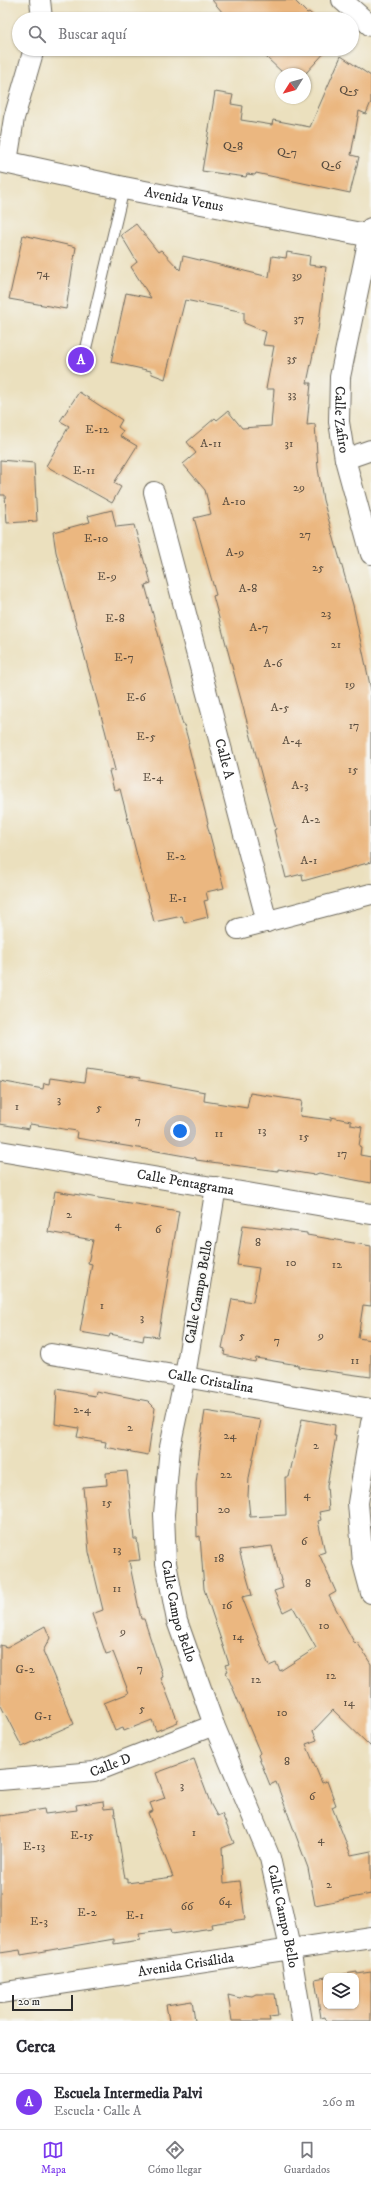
<!DOCTYPE html>
<html lang="es">
<head>
<meta charset="utf-8">
<style>
	:root { --surface:#fff; --page:#f7f7f7; --text:#2b2b33; --muted:#7c7c81; --line:#e1e1e2; --accent:#7c3aed }
	body { margin:0; font-family:"IM FELL DW Pica",serif; background:var(--page); color:var(--text) }
	.controls { position:absolute; right:12px; bottom:12px; display:grid; overflow:hidden; border-radius:8px; box-shadow:0 1px 3px #0004 }
	.controls button { width:36px; height:36px; display:grid; place-items:center; padding:0; border:0; border-bottom:1px solid var(--line); background:var(--surface); color:var(--text); font:20px sans-serif }
	.compass { position:absolute; left:275px; top:68px; width:36px; height:36px; border-radius:50%; background:var(--surface); box-shadow:0 1px 3px #0004; rotate:233deg }
	.scale { position:absolute; left:12px; bottom:10px; width:61px; box-sizing:border-box; padding-left:4px; border:2px solid #2b2b2b; border-top:0; font-size:11px; line-height:14px; white-space:nowrap; color:#2b2b2b; -webkit-text-stroke:3px #f6f6f2; paint-order:stroke }
	.you { position:absolute; left:180px; top:1131px; width:14px; height:14px; margin:-10px; border:3px solid #fff; border-radius:50%; background:#1a73e8; box-shadow:0 0 0 6px #1a73e833 }
	.badge { display:grid; place-items:center; width:26px; height:26px; border-radius:50%; background:var(--accent); color:#fff; font-size:13px; font-weight:700 }
	.pin { position:absolute; translate:-50% -50%; border:2px solid #fff; box-shadow:0 1px 4px #0006 }
	.list { margin:0; padding:0; list-style:none }
	h2 { display:flex; justify-content:space-between; align-items:center; height:52px; margin:0; padding:0 16px; font-size:17px }
	h2 small { font-size:13px; font-weight:400; color:var(--muted) }
	.list li { display:grid; grid-template-columns:26px 1fr auto; gap:12px; align-items:center; box-sizing:border-box; height:56px; padding:0 16px; border-top:1px solid var(--line) }
	.list b { display:block; font-size:15px; white-space:nowrap }
	.list p { margin:0; font-size:13px; white-space:nowrap; color:var(--muted) }
	.list em { font-size:13px; font-style:normal; color:var(--muted) }
	.icon { flex:none; width:22px; height:22px; fill:none; stroke:currentColor; stroke-width:2; stroke-linecap:round; stroke-linejoin:round }
	.map { position:relative; flex:none; width:371px; height:2021px; overflow:hidden }
	.search { position:absolute; background:var(--surface); box-shadow:0 1px 3px #0004; left:12px; right:12px; top:12px; height:44px; display:flex; align-items:center; gap:10px; box-sizing:border-box; padding:0 14px; border-radius:22px; color:var(--muted); font-size:15px }
	.sheet { height:108px; background:var(--surface) }
	nav { display:flex; justify-content:space-around; align-items:center; box-sizing:border-box; height:56px; border-top:1px solid var(--line); background:var(--surface); font-size:11px; color:var(--muted) }
	nav a { display:grid; justify-items:center; gap:2px }
	nav .on { color:var(--accent) }
	.map>svg:first-child { display:block }
</style>
</head>
<body>
<div class="map">
<svg width="371" height="2021" viewBox="0 0 371 2021">
	<rect width="100%" height="100%" fill="#f6f6f2"/>
	<filter id="ink" filterUnits="userSpaceOnUse"><feTurbulence type="fractalNoise" baseFrequency=".025" numOctaves="2"/><feDisplacementMap in="SourceGraphic" scale="8" xChannelSelector="R" yChannelSelector="G"/><feConvolveMatrix kernelMatrix="1 2 1 2 8 2 1 2 1" color-interpolation-filters="sRGB"/></filter>
	<filter id="wash" filterUnits="userSpaceOnUse"><feTurbulence type="fractalNoise" baseFrequency=".012" numOctaves="4" result="noise"/><feDisplacementMap in="SourceGraphic" scale="16" xChannelSelector="R" yChannelSelector="G"/><feGaussianBlur stdDeviation="0.9" result="paint"/><feColorMatrix in="noise" values="0 0 0 0 0 0 0 0 0 0 0 0 0 0 0 0 0 1.4 0 .05"/><feComposite in="paint" operator="in"/></filter>
	<g filter="url(#wash)">
		<rect width="100%" height="100%" fill="#ebe0be"/>
		<g id="blocks">
			<g fill="#ebb780" fill-rule="evenodd">
				<path d="M212,0H294L307,13L309,12L317,19H228Z"/>
				<path d="M274,49H328L305,74H284L266,57Z"/>
				<path d="M341,56L371,76V102L366,114L359,111L351,155L359,157L350,193L256,173L255,175L247,174L246,177L202,171L215,92L233,95L231,104L243,106L241,120L272,125L273,120L310,127Z"/>
				<path d="M136,224L158,252L161,250L180,270L183,256L269,277L272,256L286,258L287,252L310,256L309,265L326,267L318,330L307,383H311L307,425L315,424L318,468L323,500L353,605L371,690V862L303,881L302,874L286,878L274,830L276,829L213,596L216,595L194,518L211,514L205,490L183,464L196,453L187,442L215,418L217,420L228,411L242,428L271,426L274,389H266L274,346L263,345L266,332L244,323V312L185,300L165,379L152,374L151,371L111,362L126,293L151,298L131,267L137,262L121,235Z"/>
				<path d="M23,235L76,247L66,309L9,299Z"/>
				<path d="M79,392L122,420L118,427L123,431L120,436L137,446L114,483L121,487L112,503L46,466L69,426L60,421Z"/>
				<path d="M0,460L34,463L37,521L7,523L5,495H0Z"/>
				<path d="M112,510L116,527L134,525L145,564H146L151,583L145,585L183,725H184L189,743L188,744L208,823L207,824L224,888L206,892L208,900L204,901L208,917L184,923L182,916L154,922L120,789L114,790L109,771L115,770L105,730L56,552L53,532L90,522L88,516Z"/>
				<path d="M86,1070L140,1078L139,1080L205,1092L204,1101L247,1108L250,1093L302,1101L300,1116L331,1120V1117L351,1121V1125L362,1127L359,1146L361,1147L360,1155L371,1157V1183L319,1173L314,1175L278,1169V1171L196,1160V1158L151,1150L76,1138L77,1131L30,1124L29,1129L0,1124V1081L43,1089L44,1083L49,1084L50,1078L84,1083Z"/>
				<path d="M55,1191L179,1211L158,1337L144,1335L143,1341L110,1334L109,1337L80,1332L92,1264L88,1263L93,1240L48,1232Z"/>
				<path d="M243,1225L307,1233V1235L371,1246V1306L363,1305L358,1338L371,1340V1377L298,1367V1365L256,1358L255,1362L224,1355L225,1349L222,1348L232,1299L253,1302L259,1268L237,1265Z"/>
				<path d="M57,1389L95,1396L96,1391L148,1401L155,1408L148,1455L105,1447L106,1442L77,1437L79,1428L55,1424Z"/>
				<path d="M205,1411L261,1420L249,1478L248,1496L250,1517L286,1515L285,1477H289L302,1419L335,1425L334,1436H336L327,1486L329,1510L319,1512L321,1520L318,1521L325,1552L319,1554L336,1592L329,1596L355,1644L357,1642L371,1664V1747L333,1710L313,1731L317,1740L306,1744L322,1783L327,1781L336,1805L332,1807L351,1855L371,1851V1894L315,1905L308,1868L276,1782L270,1785L258,1755L260,1753L226,1672L228,1671L225,1665L229,1664L204,1589L200,1536L197,1537L196,1484L200,1449H199ZM272,1546L283,1588L274,1591L283,1612L293,1607L316,1648L280,1671L276,1663L269,1666L242,1597L252,1595L239,1550Z"/>
				<path d="M127,1471L134,1539H137L140,1560L129,1561L141,1619H144L163,1677L161,1678L178,1722L156,1731L152,1720L124,1731L123,1728L115,1731L104,1703L129,1693L113,1652L106,1654L92,1614L103,1610L89,1552L83,1487L107,1485L106,1473Z"/>
				<path d="M45,1626L50,1638L43,1651L74,1724L22,1747L0,1704V1645L7,1647Z"/>
				<path d="M194,1759L211,1805L217,1816L222,1814L234,1843L222,1848L224,1883L240,1881L245,1919L211,1924L212,1928L171,1934L170,1930L139,1934L140,1940L114,1944V1939L21,1955L20,1950L0,1953V1816L44,1809L45,1814L77,1810L76,1805L103,1801L104,1809L114,1808L125,1879H127V1883L173,1877L148,1813L153,1811L150,1803L165,1798L156,1773Z"/>
				<path d="M357,1972V1974L371,1972V2021H326L325,2017L321,2018L315,1979L326,1977V2006H356V1976H333Z"/>
				<path d="M256,1994H275L278,2016L269,2017L270,2021H232L228,1995L240,1998L244,1995L252,1996Z"/>
				<path d="M192,2001L195,2021H169L166,2005Z"/>
			</g>
		</g>
	</g>
	<g filter="url(#ink)">
		<use href="#blocks" fill-opacity="0" stroke="#6e6a5e" stroke-width="1"/>
		<g fill="none" stroke-linecap="round" stroke-linejoin="round">
			<g stroke="#6e6a5e" stroke-width="12">
				<path id="service" d="M83,361L124,188"/>
			</g>
			<g stroke="#6e6a5e" stroke-width="22">
				<g id="minor">
					<path d="M40,0L42,19"/>
					<path d="M342,0L371,26"/>
					<path d="M7,162L14,118L34,49"/>
					<path id="s1" d="M371,228L340,377L339,422L345,459L371,554"/>
					<path d="M345,459L371,450"/>
					<path id="s2" d="M154,492L267,922"/>
					<path d="M238,929L371,894"/>
					<path id="s3" d="M0,1151L371,1214"/>
					<path id="s4" d="M216,1187L185,1376L170,1447L164,1514L166,1563L177,1621L214,1725L270,1858L290,1948L302,2021"/>
					<path id="s5" d="M51,1354L371,1409"/>
					<path d="M371,1423L358,1503L363,1563L371,1593"/>
					<path id="s6" d="M0,1780L94,1772L214,1725"/>
					<path id="s7" d="M0,1993L371,1937"/>
				</g>
			</g>
			<g stroke="#6e6a5e" stroke-width="24">
				<g id="tertiary">
					<path id="s8" d="M0,161L124,188L371,236"/>
				</g>
			</g>
			<use href="#service" stroke="#fff" stroke-width="10"/>
			<use href="#minor" stroke="#fff" stroke-width="20"/>
			<use href="#tertiary" stroke="#fff" stroke-width="22"/>
		</g>
	</g>
	<g text-anchor="middle" dominant-baseline="central" stroke-width="3" stroke-linejoin="round" paint-order="stroke">
		<g font-size="12" fill="#5b4e40">
			<text x="349" y="90">Q-5</text>
			<text x="233" y="146">Q-8</text>
			<text x="287" y="152">Q-7</text>
			<text x="331" y="165">Q-6</text>
			<text x="43" y="273">74</text>
			<text x="297" y="275">39</text>
			<text x="299" y="318">37</text>
			<text x="292" y="358">35</text>
			<text x="292" y="394">33</text>
			<text x="97" y="429">E-12</text>
			<text x="211" y="443">A-11</text>
			<text x="289" y="443">31</text>
			<text x="84" y="470">E-11</text>
			<text x="299" y="487">29</text>
			<text x="234" y="501">A-10</text>
			<text x="305" y="534">27</text>
			<text x="96" y="538">E-10</text>
			<text x="235" y="552">A-9</text>
			<text x="318" y="567">25</text>
			<text x="107" y="576">E-9</text>
			<text x="248" y="588">A-8</text>
			<text x="326" y="613">23</text>
			<text x="115" y="618">E-8</text>
			<text x="259" y="627">A-7</text>
			<text x="336" y="644">21</text>
			<text x="124" y="657">E-7</text>
			<text x="273" y="663">A-6</text>
			<text x="350" y="684">19</text>
			<text x="136" y="697">E-6</text>
			<text x="280" y="707">A-5</text>
			<text x="354" y="725">17</text>
			<text x="146" y="736">E-5</text>
			<text x="292" y="740">A-4</text>
			<text x="353" y="769">15</text>
			<text x="153" y="777">E-4</text>
			<text x="300" y="785">A-3</text>
			<text x="311" y="819">A-2</text>
			<text x="176" y="856">E-2</text>
			<text x="309" y="860">A-1</text>
			<text x="178" y="898">E-1</text>
			<text x="59" y="1099">3</text>
			<text x="17" y="1106">1</text>
			<text x="99" y="1107">5</text>
			<text x="138" y="1120">7</text>
			<text x="262" y="1130">13</text>
			<text x="219" y="1133">11</text>
			<text x="304" y="1136">15</text>
			<text x="342" y="1153">17</text>
			<text x="69" y="1214">2</text>
			<text x="118" y="1224">4</text>
			<text x="158" y="1229">6</text>
			<text x="258" y="1242">8</text>
			<text x="291" y="1262">10</text>
			<text x="337" y="1264">12</text>
			<text x="102" y="1305">1</text>
			<text x="142" y="1317">3</text>
			<text x="242" y="1335">5</text>
			<text x="321" y="1335">9</text>
			<text x="277" y="1340">7</text>
			<text x="355" y="1360">11</text>
			<text x="82" y="1409">2-4</text>
			<text x="130" y="1427">2</text>
			<text x="230" y="1435">24</text>
			<text x="316" y="1445">2</text>
			<text x="226" y="1474">22</text>
			<text x="307" y="1494">4</text>
			<text x="107" y="1502">15</text>
			<text x="224" y="1509">20</text>
			<text x="304" y="1541">6</text>
			<text x="117" y="1549">13</text>
			<text x="219" y="1558">18</text>
			<text x="308" y="1583">8</text>
			<text x="117" y="1588">11</text>
			<text x="227" y="1605">16</text>
			<text x="324" y="1625">10</text>
			<text x="123" y="1631">9</text>
			<text x="238" y="1636">14</text>
			<text x="140" y="1668">7</text>
			<text x="25" y="1669">G-2</text>
			<text x="331" y="1675">12</text>
			<text x="256" y="1679">12</text>
			<text x="349" y="1702">14</text>
			<text x="142" y="1708">5</text>
			<text x="282" y="1712">10</text>
			<text x="43" y="1716">G-1</text>
			<text x="287" y="1761">8</text>
			<text x="182" y="1785">3</text>
			<text x="312" y="1796">6</text>
			<text x="194" y="1832">1</text>
			<text x="82" y="1835">E-15</text>
			<text x="321" y="1839">4</text>
			<text x="34" y="1846">E-13</text>
			<text x="329" y="1884">2</text>
			<text x="225" y="1901">64</text>
			<text x="187" y="1906">66</text>
			<text x="87" y="1912">E-2</text>
			<text x="135" y="1915">E-1</text>
			<text x="39" y="1921">E-3</text>
		</g>
		<g font-size="14" fill="#2b2b2b" stroke="#f6f6f2">
			<text stroke="none"><textPath href="#s8" startOffset="188">Avenida Venus</textPath></text>
			<text stroke="none"><textPath href="#s1" startOffset="195">Calle Zafiro</textPath></text>
			<text stroke="none"><textPath href="#s2" startOffset="276">Calle A</textPath></text>
			<text stroke="none"><textPath href="#s3" startOffset="188">Calle Pentagrama</textPath></text>
			<text transform="translate(199 1292) rotate(-80)">Calle Campo Bello</text>
			<text stroke="none"><textPath href="#s5" startOffset="162">Calle Cristalina</textPath></text>
			<text stroke="none"><textPath href="#s4" startOffset="430">Calle Campo Bello</textPath></text>
			<text stroke="none"><textPath href="#s6" startOffset="112">Calle D</textPath></text>
			<text stroke="none"><textPath href="#s4" startOffset="754">Calle Campo Bello</textPath></text>
			<text stroke="none"><textPath href="#s7" startOffset="188">Avenida Crisálida</textPath></text>
		</g>
	</g>
</svg>
<div class="controls">
<button><svg class="icon" aria-label="layers" viewBox="0 0 24 24"><path d="M12 4l9 5-9 5-9-5zM3 14l9 5 9-5"/></svg></button>
</div>
<svg class="compass" viewBox="-18 -18 36 36"><path d="M0-13l5 13h-10z" fill="#e53935"/><path d="M0 13l5-13h-10z" fill="#7c7c81"/></svg>
<div class="scale">20 m</div>
<div class="you"></div>
<div class="pin badge" style="left:81px;top:360px">A</div>
<div class="search"><svg class="icon" aria-label="search" viewBox="0 0 24 24"><circle cx="10" cy="10" r="6"/><path d="M15 15l6 6"/></svg>Buscar aquí</div>
</div>
<section class="sheet">
<h2>Cerca<small></small></h2>
<ul class="list">
<li><span class="badge">A</span><div><b>Escuela Intermedia Palvi</b><p>Escuela · Calle A</p></div><em>260 m</em></li>
</ul>
</section>
<nav>
<a class="on"><svg class="icon" aria-label="map" viewBox="0 0 24 24"><path d="M3 6l6-2 6 2 6-2v14l-6 2-6-2-6 2zM9 4v14M15 6v14"/></svg>Mapa</a>
<a><svg class="icon" aria-label="directions" viewBox="0 0 24 24"><path d="M12 3l9 9-9 9-9-9zM9 14v-3h6M13 9l2 2-2 2"/></svg>Cómo llegar</a>
<a><svg class="icon" aria-label="saved" viewBox="0 0 24 24"><path d="M7 4h10v16l-5-4-5 4z"/></svg>Guardados</a>
</nav>
</body>
</html>
